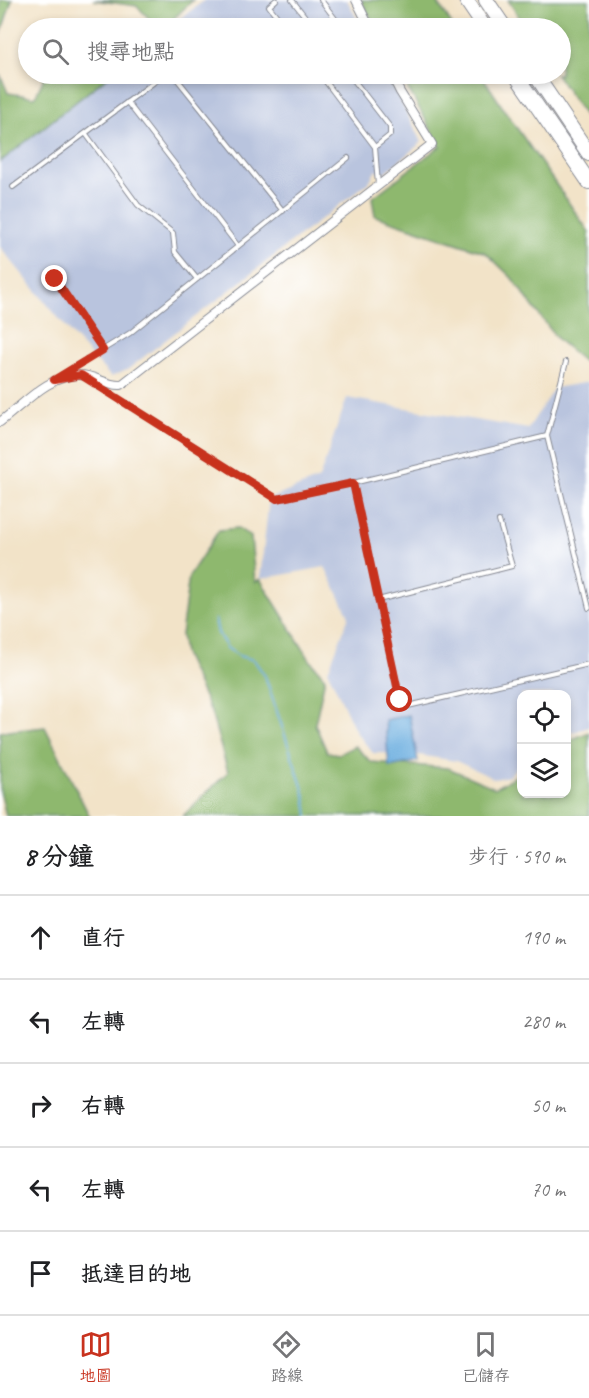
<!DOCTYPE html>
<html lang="zh-TW">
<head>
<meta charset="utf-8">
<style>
	:root { --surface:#fff; --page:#f6f6f6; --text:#202124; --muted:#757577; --line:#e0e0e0; --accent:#c8321e }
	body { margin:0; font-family:Caveat,"LXGW WenKai TC",sans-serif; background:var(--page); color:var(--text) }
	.controls { position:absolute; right:18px; bottom:18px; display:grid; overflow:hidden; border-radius:12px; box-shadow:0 3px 9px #0003 }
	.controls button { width:54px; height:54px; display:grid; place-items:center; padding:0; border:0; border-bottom:2px solid var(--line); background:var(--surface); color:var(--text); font:30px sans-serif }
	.stop { position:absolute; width:18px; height:18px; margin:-14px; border:4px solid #c8321e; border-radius:50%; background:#fff }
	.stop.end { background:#c8321e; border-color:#fff; box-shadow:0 2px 6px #0008 }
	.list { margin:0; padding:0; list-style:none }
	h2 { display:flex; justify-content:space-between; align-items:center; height:78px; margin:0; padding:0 24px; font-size:26px }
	h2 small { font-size:20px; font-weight:400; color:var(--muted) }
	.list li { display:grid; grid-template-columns:39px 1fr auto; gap:18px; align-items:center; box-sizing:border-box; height:84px; padding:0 24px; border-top:2px solid var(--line) }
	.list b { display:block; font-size:22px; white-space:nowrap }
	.list em { font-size:20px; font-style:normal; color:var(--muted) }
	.icon { flex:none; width:33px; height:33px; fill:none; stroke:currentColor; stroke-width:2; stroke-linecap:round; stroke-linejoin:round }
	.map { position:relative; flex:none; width:589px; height:816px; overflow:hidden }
	.search { position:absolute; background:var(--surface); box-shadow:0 3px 9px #0003; left:18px; right:18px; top:18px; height:66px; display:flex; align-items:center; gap:15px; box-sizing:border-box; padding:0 21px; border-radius:33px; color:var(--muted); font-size:22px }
	.sheet { height:498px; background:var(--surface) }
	nav { display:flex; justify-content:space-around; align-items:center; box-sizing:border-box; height:84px; border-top:2px solid var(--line); background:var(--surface); font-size:16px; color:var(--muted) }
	nav a { display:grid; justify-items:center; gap:3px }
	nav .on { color:var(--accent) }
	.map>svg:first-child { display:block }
</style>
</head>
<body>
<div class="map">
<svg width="589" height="816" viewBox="0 0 589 816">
	<rect width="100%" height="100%" fill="#fff"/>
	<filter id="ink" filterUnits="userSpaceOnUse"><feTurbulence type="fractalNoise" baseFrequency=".0167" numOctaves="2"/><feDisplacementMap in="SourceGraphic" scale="12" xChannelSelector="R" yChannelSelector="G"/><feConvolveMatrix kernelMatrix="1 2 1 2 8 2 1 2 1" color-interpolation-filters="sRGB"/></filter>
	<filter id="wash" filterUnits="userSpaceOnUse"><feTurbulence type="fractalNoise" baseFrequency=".008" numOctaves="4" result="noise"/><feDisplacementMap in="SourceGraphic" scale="24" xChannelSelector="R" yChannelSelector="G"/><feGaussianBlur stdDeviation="1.35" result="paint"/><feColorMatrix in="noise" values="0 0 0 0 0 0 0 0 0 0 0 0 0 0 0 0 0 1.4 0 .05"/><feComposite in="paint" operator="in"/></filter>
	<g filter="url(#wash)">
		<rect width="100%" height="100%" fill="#f2e3c8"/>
		<g fill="#b9c4de">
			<path d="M205,0H347L362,28H167Z"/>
			<path d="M108,74H386L422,142L382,175L376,170L369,182L127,370L111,377L74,337L0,247V156Z"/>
			<path d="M589,382V727L567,734L566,694H522L521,762L509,776L495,779L456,761L412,754L373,753L356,732L328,671L349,616L325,567L260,579L269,499L319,479L347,398L528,429L554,388Z"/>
		</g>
		<g fill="#8eb86e" stroke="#547466" stroke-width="1.5">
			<path d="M0,0H12L0,37Z"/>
			<path d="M93,0H193L164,28H158L137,6Z"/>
			<path d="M361,0H436L454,28H376Z"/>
			<path d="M508,0H589V123L556,74H560V28H526Z"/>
			<path d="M0,74L8,93L35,97L46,74H111L0,162Z"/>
			<path d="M400,74H481L503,108L589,232V366L558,340L511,277L486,253L375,216L372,198L440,146Z"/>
			<path d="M238,528L251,537L255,582L260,579L310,660L325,678L315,724L327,752L339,754L355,746L371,762L448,768L495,788L521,773L522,794H566L567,741L589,732V816H183L228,772L211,712L184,654L181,635L189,576L219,530Z"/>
			<path d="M45,727L89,815L90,816H6L0,791V732Z"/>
		</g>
		<path fill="#6aaddf" stroke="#426e9e" stroke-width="1.5" d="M409,715L418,761L389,767L385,720Z"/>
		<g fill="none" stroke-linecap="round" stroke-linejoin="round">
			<path stroke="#6aaddf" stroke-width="2" d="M215,619L218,633L227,648L239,656L254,660L265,676L305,795L308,816"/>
		</g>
	</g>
	<g filter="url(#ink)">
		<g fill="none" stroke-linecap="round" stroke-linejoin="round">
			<g stroke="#868993" stroke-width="6">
				<g id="service">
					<path d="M276,0L269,6L286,28"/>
					<path d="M292,0L314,28"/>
					<path d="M321,0L342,28"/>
					<path d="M228,28L236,23"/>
					<path d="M173,74L283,211"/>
					<path d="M320,74L375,147L378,185"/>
					<path d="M349,74L390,127V135L375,147"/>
					<path d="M323,78L328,74"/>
					<path d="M127,102L238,246"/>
					<path d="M86,134L138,205L173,233L175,252L197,279"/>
					<path d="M13,187L165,74"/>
					<path d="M55,279L103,350"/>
					<path d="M62,375L130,333L348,158"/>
					<path d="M86,378L277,499L353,483L547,436L566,362"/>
					<path d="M547,436L589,608"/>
					<path d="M353,483L400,701L408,706L589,664"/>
					<path d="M378,600L512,566L499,521"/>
				</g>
			</g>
			<g stroke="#868993" stroke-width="10">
				<g id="minor">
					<path d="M356,0L370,28"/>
					<path d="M0,422C23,405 49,374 80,375C95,375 107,386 121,385L432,144L400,92L391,74"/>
				</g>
			</g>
			<g stroke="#868993" stroke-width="16">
				<g id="motorway">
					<path d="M466,0L485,28"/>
					<path d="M486,0L505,28"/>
					<path d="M515,74L589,182"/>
					<path d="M535,74L589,154"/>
				</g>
			</g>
			<use href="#service" stroke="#fff" stroke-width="4"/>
			<use href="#minor" stroke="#fff" stroke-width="8"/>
			<use href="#motorway" stroke="#fff" stroke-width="14"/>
		</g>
	</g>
	<g fill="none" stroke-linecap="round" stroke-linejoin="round" filter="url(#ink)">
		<path stroke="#c8321e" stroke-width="8" d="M55,279L103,350L54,380L81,375L277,499L353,483L400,700"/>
	</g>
</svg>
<div class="controls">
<button><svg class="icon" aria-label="locate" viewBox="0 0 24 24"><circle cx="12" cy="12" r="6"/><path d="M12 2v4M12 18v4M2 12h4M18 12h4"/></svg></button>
<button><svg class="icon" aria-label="layers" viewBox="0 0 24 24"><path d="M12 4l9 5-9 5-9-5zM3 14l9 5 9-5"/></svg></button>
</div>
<div class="stop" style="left:400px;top:700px"></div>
<div class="stop end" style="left:55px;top:279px"></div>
<div class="search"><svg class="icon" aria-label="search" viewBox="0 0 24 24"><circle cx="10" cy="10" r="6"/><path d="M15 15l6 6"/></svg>搜尋地點</div>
</div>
<section class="sheet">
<h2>8 分鐘<small>步行 · 590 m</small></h2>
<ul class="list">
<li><svg class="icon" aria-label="ahead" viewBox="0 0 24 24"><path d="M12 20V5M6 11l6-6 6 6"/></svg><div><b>直行</b></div><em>190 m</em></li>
<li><svg class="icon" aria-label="left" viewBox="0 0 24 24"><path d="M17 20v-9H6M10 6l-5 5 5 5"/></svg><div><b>左轉</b></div><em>280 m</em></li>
<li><svg class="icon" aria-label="right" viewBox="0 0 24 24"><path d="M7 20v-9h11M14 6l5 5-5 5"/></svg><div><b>右轉</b></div><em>50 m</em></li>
<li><svg class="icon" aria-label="left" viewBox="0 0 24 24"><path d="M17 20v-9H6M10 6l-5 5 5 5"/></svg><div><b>左轉</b></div><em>70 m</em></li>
<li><svg class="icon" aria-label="arrive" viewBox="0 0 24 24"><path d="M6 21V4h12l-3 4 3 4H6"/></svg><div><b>抵達目的地</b></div></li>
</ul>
</section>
<nav>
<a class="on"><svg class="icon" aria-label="map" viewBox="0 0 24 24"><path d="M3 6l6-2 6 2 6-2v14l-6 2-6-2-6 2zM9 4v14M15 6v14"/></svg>地圖</a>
<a><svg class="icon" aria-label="directions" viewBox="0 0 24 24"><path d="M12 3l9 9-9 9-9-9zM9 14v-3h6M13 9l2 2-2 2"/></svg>路線</a>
<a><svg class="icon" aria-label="saved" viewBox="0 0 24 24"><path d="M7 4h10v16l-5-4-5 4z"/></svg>已儲存</a>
</nav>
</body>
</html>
